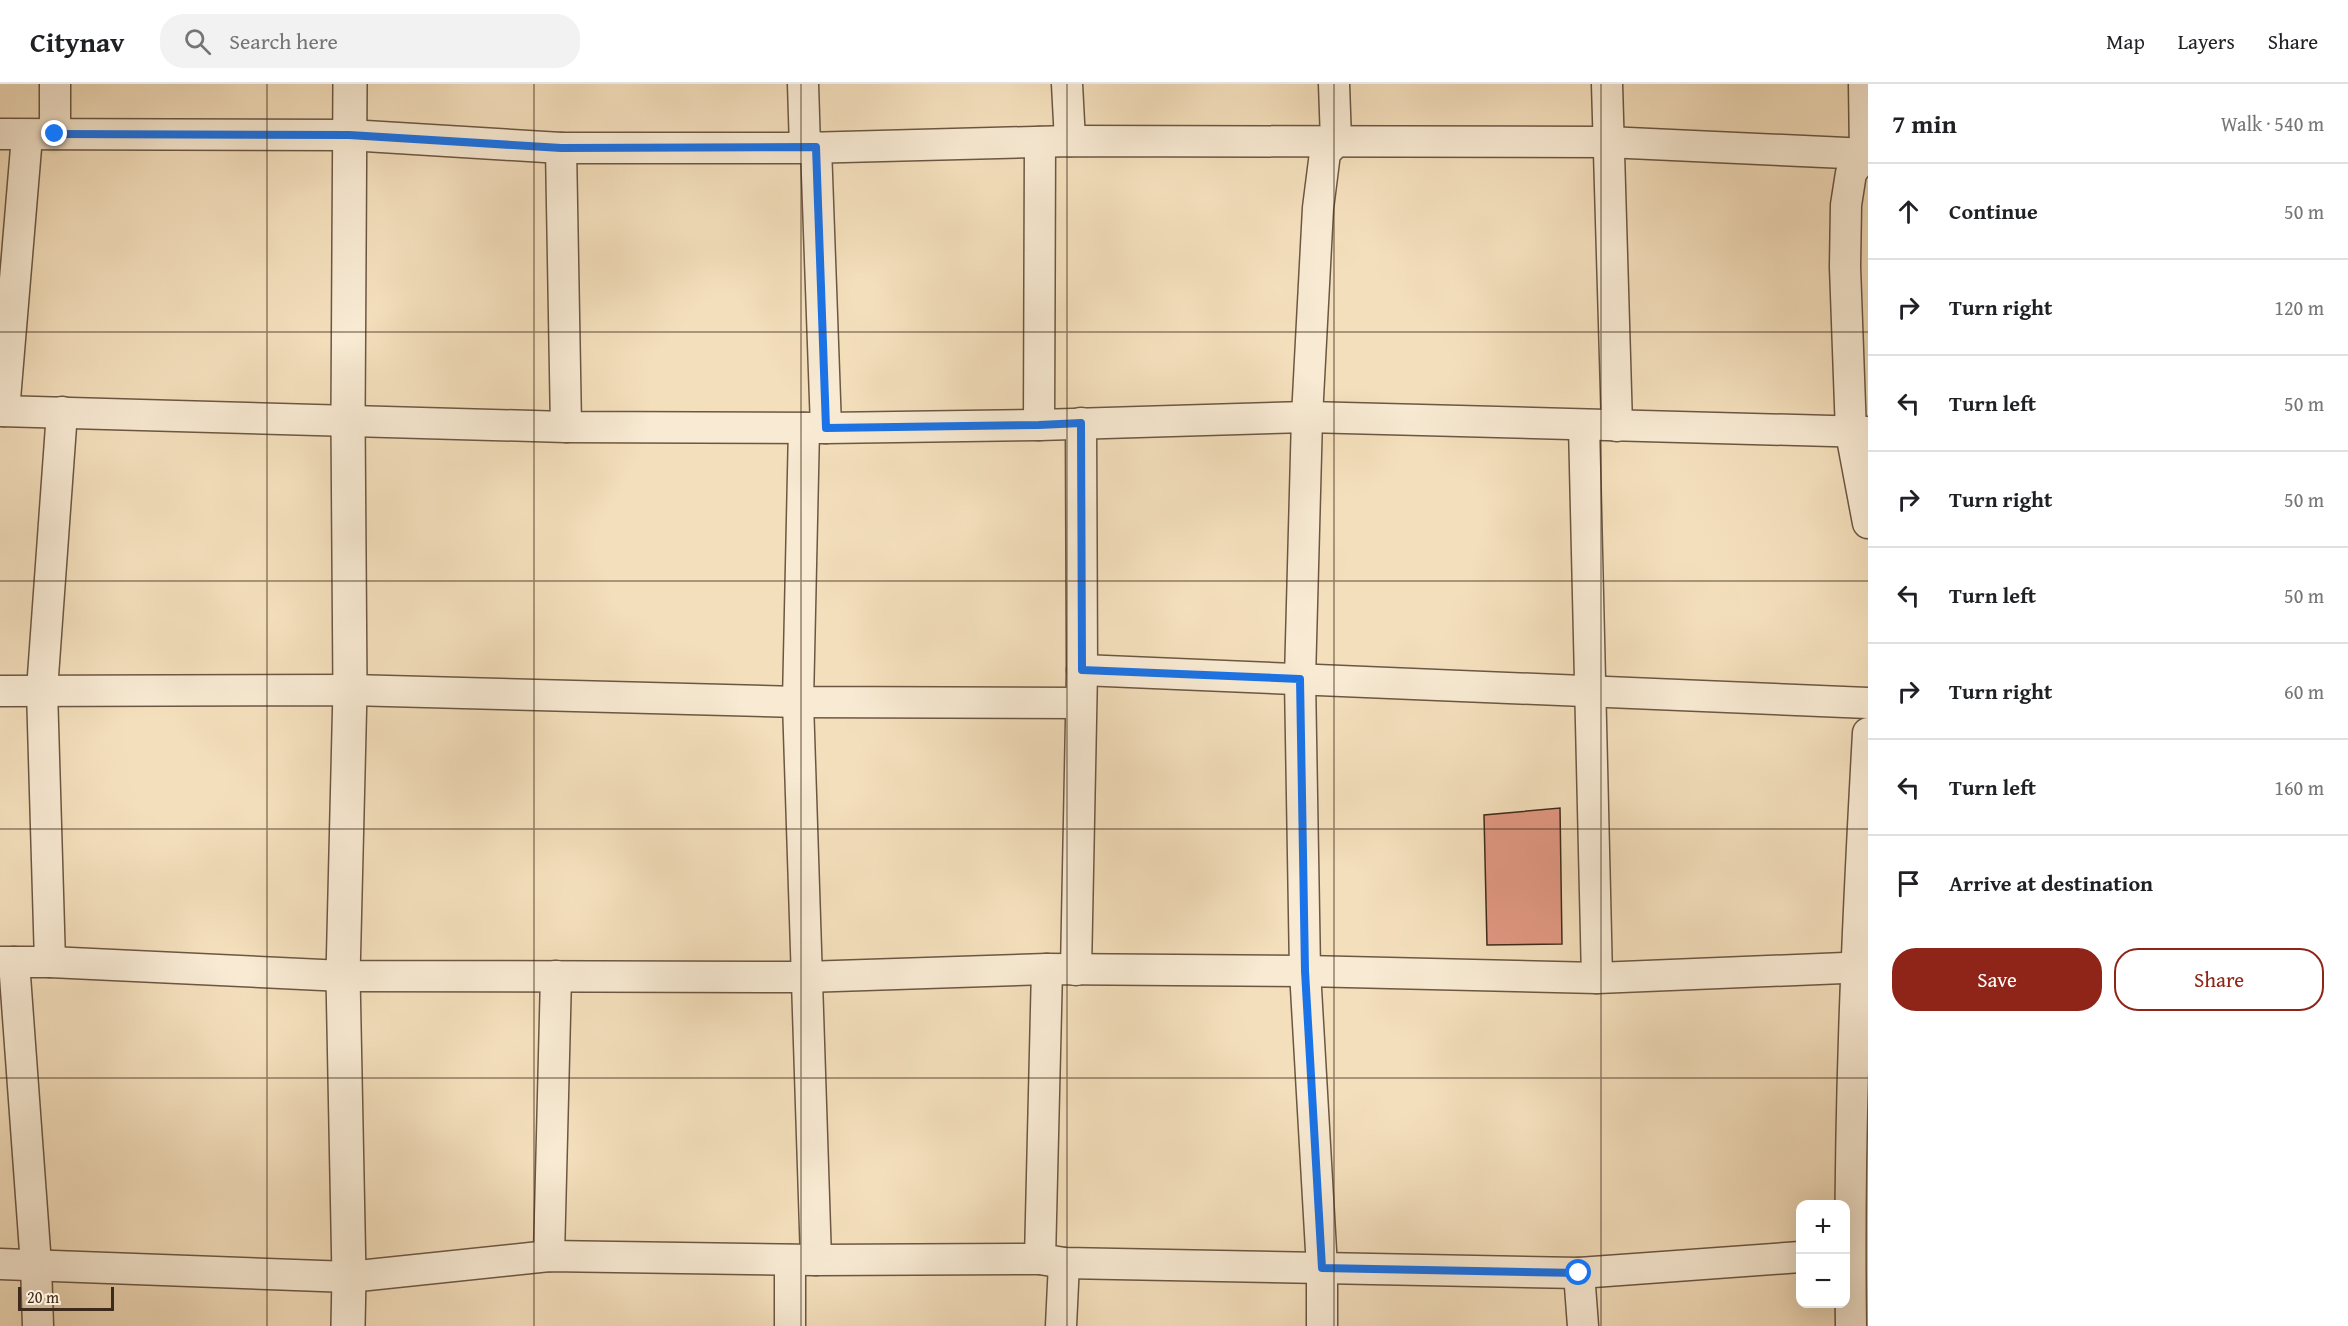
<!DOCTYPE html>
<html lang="en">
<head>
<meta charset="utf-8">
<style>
	:root { --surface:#fff; --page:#f2f2f2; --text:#202124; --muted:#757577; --line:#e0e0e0; --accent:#8f2418 }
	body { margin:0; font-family:"Gentium Book Plus",serif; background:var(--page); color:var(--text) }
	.controls { position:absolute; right:18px; bottom:18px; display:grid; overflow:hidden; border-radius:12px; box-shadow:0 6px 24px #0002 }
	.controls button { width:54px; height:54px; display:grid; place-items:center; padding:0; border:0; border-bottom:2px solid var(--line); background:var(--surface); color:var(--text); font:30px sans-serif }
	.scale { position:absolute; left:18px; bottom:15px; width:96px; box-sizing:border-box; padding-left:6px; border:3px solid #3e2a1a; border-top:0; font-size:16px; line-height:21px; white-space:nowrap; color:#3e2a1a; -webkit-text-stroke:4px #f8ead3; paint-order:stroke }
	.stop { position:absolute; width:18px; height:18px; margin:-14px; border:4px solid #1a73e8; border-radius:50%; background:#fff }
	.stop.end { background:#1a73e8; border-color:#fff; box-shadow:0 2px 6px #0008 }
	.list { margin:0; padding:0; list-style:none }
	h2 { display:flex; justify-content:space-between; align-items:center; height:78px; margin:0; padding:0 24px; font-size:26px }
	h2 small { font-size:20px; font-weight:400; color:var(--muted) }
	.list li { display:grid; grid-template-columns:39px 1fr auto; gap:18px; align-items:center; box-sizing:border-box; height:96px; padding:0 24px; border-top:2px solid var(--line) }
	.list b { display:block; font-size:22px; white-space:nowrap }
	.list em { font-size:20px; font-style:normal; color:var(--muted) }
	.actions { display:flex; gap:12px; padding:18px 24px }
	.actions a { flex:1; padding:14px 0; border:2px solid var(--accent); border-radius:24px; text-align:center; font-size:21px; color:var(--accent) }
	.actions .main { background:var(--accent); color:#fff }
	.icon { flex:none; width:33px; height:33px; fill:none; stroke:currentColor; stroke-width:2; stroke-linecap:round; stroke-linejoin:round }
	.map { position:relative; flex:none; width:1868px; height:1242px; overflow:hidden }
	header { display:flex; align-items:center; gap:36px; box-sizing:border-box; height:84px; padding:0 30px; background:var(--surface); border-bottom:2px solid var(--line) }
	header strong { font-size:28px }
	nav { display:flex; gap:33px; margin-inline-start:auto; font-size:21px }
	.search { width:420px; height:54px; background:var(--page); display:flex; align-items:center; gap:15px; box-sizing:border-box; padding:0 21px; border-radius:24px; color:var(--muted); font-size:22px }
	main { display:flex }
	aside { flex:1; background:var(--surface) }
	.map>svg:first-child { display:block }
</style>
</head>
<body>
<header>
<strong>Citynav</strong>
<div class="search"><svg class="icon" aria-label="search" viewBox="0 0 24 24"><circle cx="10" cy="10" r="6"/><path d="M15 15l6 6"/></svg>Search here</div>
<nav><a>Map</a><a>Layers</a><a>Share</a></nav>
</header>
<main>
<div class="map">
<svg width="1868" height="1242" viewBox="0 0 1868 1242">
	<rect width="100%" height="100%" fill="#f4dfbc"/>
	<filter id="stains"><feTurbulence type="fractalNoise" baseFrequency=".00333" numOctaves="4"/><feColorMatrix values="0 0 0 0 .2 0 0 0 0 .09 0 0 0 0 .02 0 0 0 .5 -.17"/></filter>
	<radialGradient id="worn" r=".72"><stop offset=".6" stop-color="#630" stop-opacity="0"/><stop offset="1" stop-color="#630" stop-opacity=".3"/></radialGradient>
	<path fill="#e19782" stroke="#3e2a1a" stroke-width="1.5" d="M1560,724L1562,860L1487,861L1484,731Z"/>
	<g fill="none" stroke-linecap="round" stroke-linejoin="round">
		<g stroke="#6c5742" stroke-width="33">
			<g id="minor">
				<path d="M55,0V49"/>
				<path d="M803,0L805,64"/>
				<path d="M1067,0L1070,57"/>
				<path d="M1607,0L1617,342"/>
				<path d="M1864,0L1865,70L1851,89L1846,121L1845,183L1851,349L1868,439"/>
				<path d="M0,50L349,51L561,64H805L1070,57L1607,58L1868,70"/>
				<path d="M816,63L826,344"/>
				<path d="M561,64L566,343"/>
				<path d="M0,327L566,343L826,344L1039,341L1307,333L1868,348"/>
				<path d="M4,327L27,52"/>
				<path d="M1039,341L1040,58"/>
				<path d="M1584,341L1597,894"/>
				<path d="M804,344L798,618L816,1176"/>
				<path d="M1082,586L1868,619"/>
				<path d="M0,607L350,606L798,618L1080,619"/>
				<path d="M0,878H50L343,892L805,893L1047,885L1305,887L1597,894L1868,883"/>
				<path d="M14,878L36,1181L38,1242"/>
				<path d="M50,878L42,606L62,328"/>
				<path d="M1076,886L1082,586L1081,339"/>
				<path d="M549,1172L556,892"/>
				<path d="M1040,1175L1047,885"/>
				<path d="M790,1176V1242"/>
				<path d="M0,1180L349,1193L549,1172L816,1176L1040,1175L1064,1179L1579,1189L1800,1173"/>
				<path d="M1579,1189L1583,1242"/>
				<path d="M1061,1242L1064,1179"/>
				<path d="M1322,1242V1184L1305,887L1300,595L1307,333L1318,124L1325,69L1336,57L1334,0"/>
				<path d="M1851,1242C1848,1044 1857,847 1868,649"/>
			</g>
		</g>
		<g stroke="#6c5742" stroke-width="36">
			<path id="tertiary" d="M348,1242L349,1193L343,892L350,606L348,336L350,0"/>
		</g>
		<use href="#minor" stroke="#f8ead3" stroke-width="30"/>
		<use href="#tertiary" stroke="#f8ead3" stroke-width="33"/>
	</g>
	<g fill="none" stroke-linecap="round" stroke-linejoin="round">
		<path stroke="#1a73e8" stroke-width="8" d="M55,50L349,51L561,64L816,63L826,344L1039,341L1081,339L1082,586L1300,595L1305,887L1322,1184L1579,1189"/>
	</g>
	<path fill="none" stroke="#3e2a1a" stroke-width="1.5" stroke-opacity="0.55" d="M267,0V1242M534,0V1242M801,0V1242M1067,0V1242M1334,0V1242M1601,0V1242M0,248H1868M0,497H1868M0,745H1868M0,994H1868"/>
	<rect width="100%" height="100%" filter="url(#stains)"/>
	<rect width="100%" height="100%" fill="url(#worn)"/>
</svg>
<div class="controls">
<button>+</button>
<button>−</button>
</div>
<div class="scale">20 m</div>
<div class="stop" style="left:1579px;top:1189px"></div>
<div class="stop end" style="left:55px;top:50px"></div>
</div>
<aside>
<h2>7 min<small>Walk · 540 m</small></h2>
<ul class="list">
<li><svg class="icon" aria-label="ahead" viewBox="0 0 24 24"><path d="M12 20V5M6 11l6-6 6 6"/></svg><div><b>Continue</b></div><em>50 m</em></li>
<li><svg class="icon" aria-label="right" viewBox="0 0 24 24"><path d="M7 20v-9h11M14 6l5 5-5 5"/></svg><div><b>Turn right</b></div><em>120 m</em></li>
<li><svg class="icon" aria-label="left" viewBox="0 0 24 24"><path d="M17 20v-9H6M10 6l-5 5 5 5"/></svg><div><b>Turn left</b></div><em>50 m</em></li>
<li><svg class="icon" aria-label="right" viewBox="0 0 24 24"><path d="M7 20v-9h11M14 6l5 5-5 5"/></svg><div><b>Turn right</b></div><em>50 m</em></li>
<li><svg class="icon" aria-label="left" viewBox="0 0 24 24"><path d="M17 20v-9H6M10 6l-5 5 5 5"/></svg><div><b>Turn left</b></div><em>50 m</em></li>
<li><svg class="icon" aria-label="right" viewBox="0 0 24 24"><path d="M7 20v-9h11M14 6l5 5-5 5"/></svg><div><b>Turn right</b></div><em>60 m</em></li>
<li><svg class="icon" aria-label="left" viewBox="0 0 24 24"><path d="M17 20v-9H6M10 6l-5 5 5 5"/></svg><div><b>Turn left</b></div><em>160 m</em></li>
<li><svg class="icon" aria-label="arrive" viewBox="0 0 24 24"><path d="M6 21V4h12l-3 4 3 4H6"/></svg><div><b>Arrive at destination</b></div></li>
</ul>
<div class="actions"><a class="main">Save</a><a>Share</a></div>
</aside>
</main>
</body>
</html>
